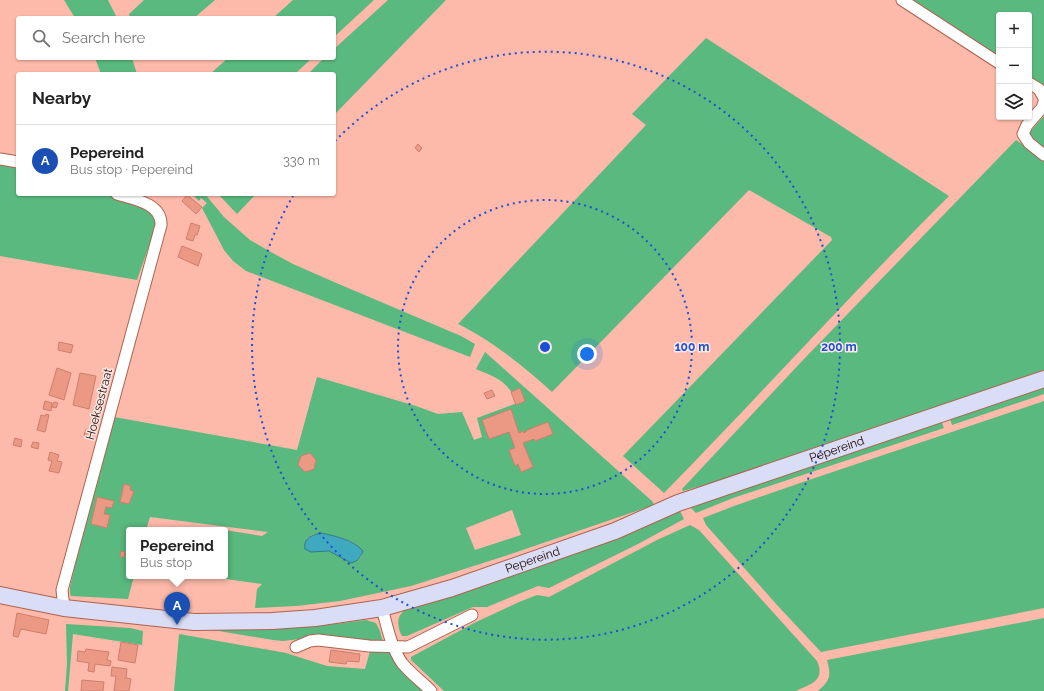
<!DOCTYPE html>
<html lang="en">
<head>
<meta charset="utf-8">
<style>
	:root { --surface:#fff; --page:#f2f2f2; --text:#222; --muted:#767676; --line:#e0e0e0; --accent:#db2777 }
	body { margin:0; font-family:Raleway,sans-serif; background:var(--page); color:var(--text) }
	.controls { position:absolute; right:12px; top:12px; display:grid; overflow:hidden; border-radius:4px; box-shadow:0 1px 3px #0004 }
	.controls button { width:36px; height:36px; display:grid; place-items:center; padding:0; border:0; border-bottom:1px solid var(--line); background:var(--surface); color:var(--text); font:20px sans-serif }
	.you { position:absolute; left:587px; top:354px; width:14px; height:14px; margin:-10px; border:3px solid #fff; border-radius:50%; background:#1a73e8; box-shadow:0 0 0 6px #1a73e833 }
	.badge { display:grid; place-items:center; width:26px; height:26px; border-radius:50%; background:var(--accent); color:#fff; font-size:13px; font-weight:700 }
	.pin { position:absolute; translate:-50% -33px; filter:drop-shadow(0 1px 2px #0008) }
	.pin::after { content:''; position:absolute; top:21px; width:14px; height:12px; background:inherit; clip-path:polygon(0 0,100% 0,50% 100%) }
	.popup { position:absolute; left:126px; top:527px; width:102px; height:52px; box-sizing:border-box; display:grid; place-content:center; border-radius:4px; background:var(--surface); filter:drop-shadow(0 1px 3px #0005); font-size:13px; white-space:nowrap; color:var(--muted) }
	.popup b { font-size:15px; color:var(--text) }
	.popup::after { content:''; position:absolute; left:50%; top:100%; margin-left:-8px; border:8px solid transparent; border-top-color:var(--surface) }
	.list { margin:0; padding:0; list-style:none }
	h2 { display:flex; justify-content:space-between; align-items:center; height:52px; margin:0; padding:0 16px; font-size:17px }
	h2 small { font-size:13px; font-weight:400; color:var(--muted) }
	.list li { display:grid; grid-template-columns:26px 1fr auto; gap:12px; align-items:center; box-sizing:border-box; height:72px; padding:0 16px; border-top:1px solid var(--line) }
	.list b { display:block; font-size:15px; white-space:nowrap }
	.list p { margin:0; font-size:13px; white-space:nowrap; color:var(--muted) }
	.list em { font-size:13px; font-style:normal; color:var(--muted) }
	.icon { flex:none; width:22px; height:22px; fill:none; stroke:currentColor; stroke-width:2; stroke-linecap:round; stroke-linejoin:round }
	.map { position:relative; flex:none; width:1044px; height:691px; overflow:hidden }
	.search { position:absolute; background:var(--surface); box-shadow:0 1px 3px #0004; left:16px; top:16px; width:320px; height:44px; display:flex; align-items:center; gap:10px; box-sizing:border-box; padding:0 14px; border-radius:4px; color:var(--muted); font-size:15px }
	.panel { position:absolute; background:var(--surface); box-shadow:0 1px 3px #0004; left:16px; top:72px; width:320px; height:124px; border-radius:4px }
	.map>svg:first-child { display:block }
</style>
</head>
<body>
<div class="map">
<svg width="1044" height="691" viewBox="0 0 1044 691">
	<rect width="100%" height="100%" fill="#fdb9a9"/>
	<g fill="#5ab97e" fill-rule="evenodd">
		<path d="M64,0H108L117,18H75Z"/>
		<path d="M144,0H215L194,18H130L129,14Z"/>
		<path d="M293,0H374L334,37V18H273Z"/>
		<path d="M388,0H446L334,115V74H308L324,58H334V49Z"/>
		<path d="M913,0H1044V88L1029,77V15H999V57Z"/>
		<path d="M706,38L949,196C852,293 760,395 664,493L623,456L832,240L831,237L749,190L552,392C525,367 491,340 458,324L646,125L632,114Z"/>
		<path d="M95,58H132L137,74H101Z"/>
		<path d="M228,58H312L295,74H210Z"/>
		<path d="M1044,116V147L1027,135Z"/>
		<path d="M1016,140L1044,159V370L725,479L683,491L682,489L803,360Z"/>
		<path d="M0,163L18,166V194H111L146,208L154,215L156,226L137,280L0,256Z"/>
		<path d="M192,194H205L224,217L250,240L269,251L293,264L334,282L461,336L475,344L470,357L246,271L233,261L224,250L202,208L207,203L201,198L199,201Z"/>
		<path d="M218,194H256L237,214Z"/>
		<path d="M485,352L653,502L654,505L505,556L411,586L340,601L296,606L255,608L257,589L262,584L205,576H225V530L262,536L268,532L150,517L146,530H129V576H134L128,599L71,596L70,593V587L79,548L114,417L297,450L317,377L416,406L438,414L462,412L474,440L482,437L477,418L517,403C507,380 497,378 476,369ZM512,510L521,535L475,550L466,528ZM314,534C331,535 351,537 363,551L361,557L356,561C339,559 322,547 306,539Z"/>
		<path d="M1044,384V394L952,425L949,416Z"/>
		<path d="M1044,401V608L821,652L777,605L706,525L703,518L734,506L806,481Z"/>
		<path d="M940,418L944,428L733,498L696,513L687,504Z"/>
		<path d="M680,511L684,519L638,544L549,588L538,586L487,607H473L407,636H402C397,627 396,616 405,610L476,587Z"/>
		<path d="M690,525L699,530L817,661C826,681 810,684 796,691H444L411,660V657L474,623L519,602L537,595L549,597L657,540Z"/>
		<path d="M1044,618V691H818C831,679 831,676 827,660Z"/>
		<path d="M366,620L376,623L380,631L383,642L317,637L283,641L273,640L189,626L275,629L335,624Z"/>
		<path d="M66,624L130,628L143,631L142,645L73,634L68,691H65L67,664Z"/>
		<path d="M179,634L286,653L327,666L365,669L370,651L390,653L402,668L428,691H174Z"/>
	</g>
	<path fill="#3ea9bf" stroke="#367987" d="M321,533C335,536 354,540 363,551C360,558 358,561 351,563L329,551L311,552L305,549C303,538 312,535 321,533Z"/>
	<g fill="#eb9985" stroke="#ce7f6c">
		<path d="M418,144L422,148L419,152L415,148Z"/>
		<path d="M187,195L202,207L196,214L183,202L182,201Z"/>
		<path d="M191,223L200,226L197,235H195L193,241L186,239Z"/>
		<path d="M182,246L202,254L198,266L178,257Z"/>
		<path d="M59,342L73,345L71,353L58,350Z"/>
		<path d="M57,368L71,373L64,400L49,395Z"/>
		<path d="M80,373L96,376L89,409L73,405Z"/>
		<path d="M520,388L525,401L516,405L511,392Z"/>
		<path d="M492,390L495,396L487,399L484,393Z"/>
		<path d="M45,401L52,403L51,411L43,409Z"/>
		<path d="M54,402L58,403L56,408L52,407Z"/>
		<path d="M511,409L519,433L523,431L524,433L527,431V430L548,422L553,434L535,441L534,439L523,443L533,467L521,472L518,464L515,466L509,450L515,448L509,432L489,439L482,420Z"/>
		<path d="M46,414L49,415L45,432L37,430L41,415L45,416Z"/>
		<path d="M86,429L91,431L89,437L84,435Z"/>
		<path d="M15,438L22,440L21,447L13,445Z"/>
		<path d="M33,442L39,443L38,449L31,447Z"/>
		<path d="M50,452L59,455L57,461L62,462L59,473L49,471L52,461L48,460Z"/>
		<path d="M310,453L316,460L314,469L305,472L298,465L301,456Z"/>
		<path d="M124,484L131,486L130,490L134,491L129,504L120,502Z"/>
		<path d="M97,497L114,501L112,508L106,507L104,514L110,515L107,528L91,524Z"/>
		<path d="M121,551L125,552L124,557H120Z"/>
		<path d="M17,613L49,620L46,634L21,629L18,637L13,636Z"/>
		<path d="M121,642L138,645L135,663L118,660Z"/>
		<path d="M86,649L109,652L107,660L111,661L110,666L95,664L94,672L88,671L89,663L77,661L78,651L85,652Z"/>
		<path d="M331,650L360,654L359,662L347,661L346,664L329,662Z"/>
		<path d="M112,667L127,669L126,678L131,679L129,691H114L116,676H111Z"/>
		<path d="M82,680L104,682L103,691H81Z"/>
	</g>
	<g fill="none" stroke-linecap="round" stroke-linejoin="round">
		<g stroke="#ae6250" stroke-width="13">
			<g id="street">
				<path d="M902,0L999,63"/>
				<path d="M1029,83L1039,89L1044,98"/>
				<path d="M1044,102L1042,108L1027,125L1023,134L1029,143L1044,155"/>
				<path d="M0,159L18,162"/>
				<path d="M64,608L62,590L161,225C162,203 133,199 117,194"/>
				<path d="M382,608C387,626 391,647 402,663C410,673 422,682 431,691"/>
				<path d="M296,647L310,641L318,640L369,646L408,647L472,615"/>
			</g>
		</g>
		<g stroke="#ae6250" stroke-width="18">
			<g id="secondary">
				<path id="s1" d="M0,595L64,608L194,622L272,621L315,618L382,608L452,588L615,531L678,503L1044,379"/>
			</g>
		</g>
		<use href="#street" stroke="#fff" stroke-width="11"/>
		<use href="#secondary" stroke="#d9def6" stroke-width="16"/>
	</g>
	<g fill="none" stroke="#1d4ed8" stroke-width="2" stroke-dasharray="2 4">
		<circle cx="545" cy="347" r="147"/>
		<path d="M335 141A294 294 0 1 1 293 196"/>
	</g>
	<g text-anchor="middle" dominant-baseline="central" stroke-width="3" stroke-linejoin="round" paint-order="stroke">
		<g font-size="12" fill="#250803" stroke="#fae8e4">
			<text transform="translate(99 404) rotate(-75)">Hoeksestraat</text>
			<text stroke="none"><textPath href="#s1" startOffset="867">Pepereind</textPath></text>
			<text stroke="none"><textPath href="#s1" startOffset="543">Pepereind</textPath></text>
		</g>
	</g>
	<circle cx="545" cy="347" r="6" fill="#1d4ed8" stroke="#fae8e4" stroke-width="2"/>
	<g font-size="12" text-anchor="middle" font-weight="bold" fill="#1d4ed8" stroke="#fae8e4" stroke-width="3" stroke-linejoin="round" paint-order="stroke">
		<text x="692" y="351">100 m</text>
		<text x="839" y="351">200 m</text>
	</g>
</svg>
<div class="controls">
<button>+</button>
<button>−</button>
<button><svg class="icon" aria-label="layers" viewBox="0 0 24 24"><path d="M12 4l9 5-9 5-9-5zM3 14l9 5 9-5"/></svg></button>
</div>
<div class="you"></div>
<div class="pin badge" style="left:177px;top:625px;background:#1a4fb4">A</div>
<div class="popup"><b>Pepereind</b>Bus stop</div>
<div class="search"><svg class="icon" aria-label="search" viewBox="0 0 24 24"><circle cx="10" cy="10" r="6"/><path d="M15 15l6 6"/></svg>Search here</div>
<section class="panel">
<h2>Nearby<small></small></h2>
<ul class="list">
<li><span class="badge" style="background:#1a4fb4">A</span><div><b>Pepereind</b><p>Bus stop · Pepereind</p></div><em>330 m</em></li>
</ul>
</section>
</div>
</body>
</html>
